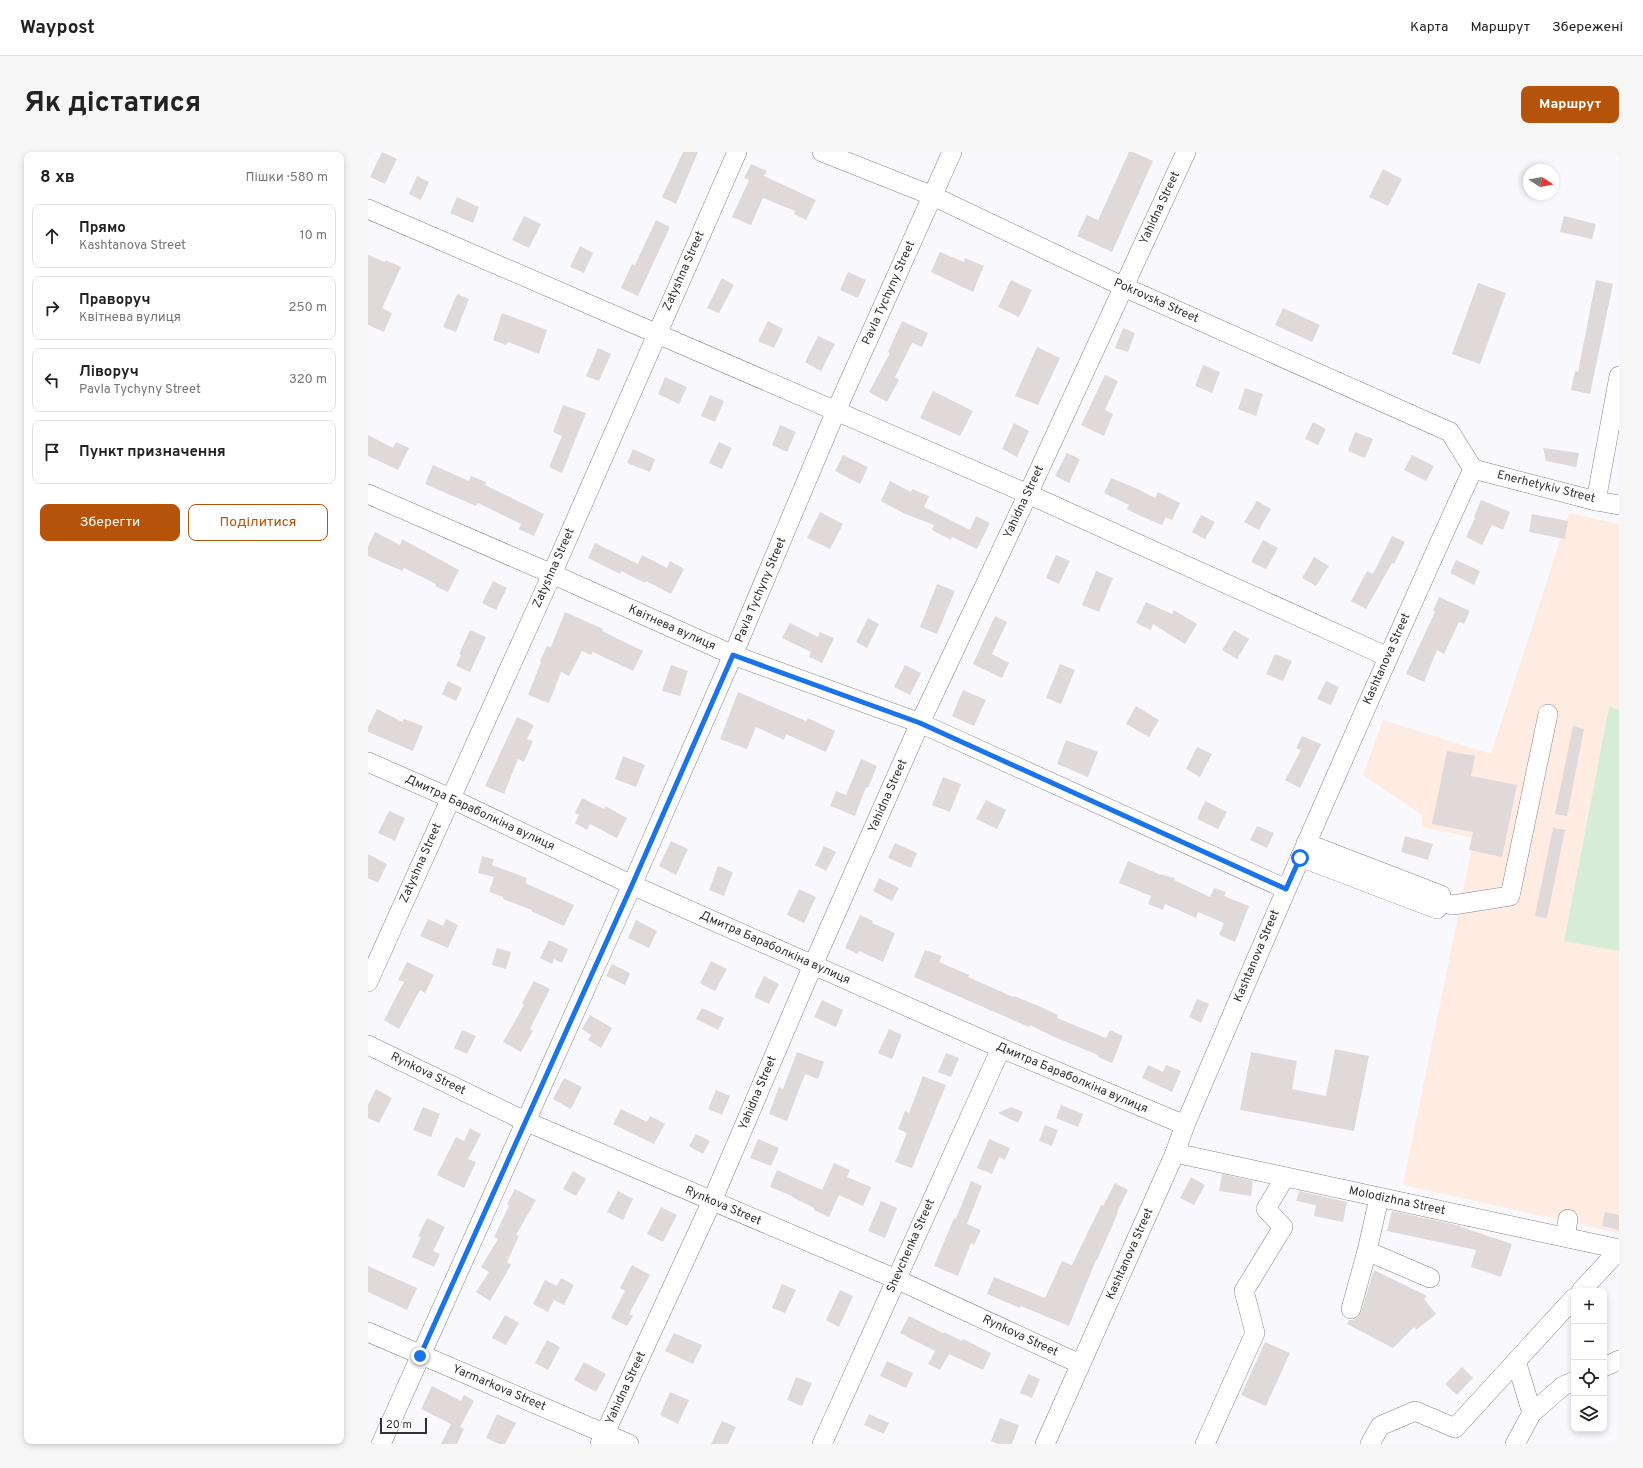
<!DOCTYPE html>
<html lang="uk">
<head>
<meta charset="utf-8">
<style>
	:root { --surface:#fff; --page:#f6f6f6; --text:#222; --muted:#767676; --line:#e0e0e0; --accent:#b45309 }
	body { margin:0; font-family:Overpass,sans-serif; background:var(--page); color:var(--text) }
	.controls { position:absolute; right:12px; bottom:12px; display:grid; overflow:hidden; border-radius:8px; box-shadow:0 2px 6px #0003 }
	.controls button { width:36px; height:36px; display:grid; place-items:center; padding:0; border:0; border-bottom:1px solid var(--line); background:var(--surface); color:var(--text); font:20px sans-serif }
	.compass { position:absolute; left:1155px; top:12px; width:36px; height:36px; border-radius:50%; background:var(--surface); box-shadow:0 2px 6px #0003; rotate:101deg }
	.scale { position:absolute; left:12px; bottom:10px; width:47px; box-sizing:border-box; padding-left:4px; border:2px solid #323234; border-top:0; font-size:11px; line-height:14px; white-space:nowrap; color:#323234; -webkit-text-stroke:3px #fff; paint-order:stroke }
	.stop { position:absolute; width:12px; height:12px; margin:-9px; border:3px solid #1a73e8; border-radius:50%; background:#fff }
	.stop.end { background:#1a73e8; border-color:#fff; box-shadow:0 1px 4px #0008 }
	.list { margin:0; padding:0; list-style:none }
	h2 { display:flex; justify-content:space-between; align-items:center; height:52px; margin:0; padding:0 16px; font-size:17px }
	h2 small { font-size:13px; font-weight:400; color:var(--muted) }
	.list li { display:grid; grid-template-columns:26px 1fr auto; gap:12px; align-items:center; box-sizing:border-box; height:64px; margin:0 8px 8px; padding:0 8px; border:1px solid var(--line); border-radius:8px }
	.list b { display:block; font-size:15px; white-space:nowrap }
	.list p { margin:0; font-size:13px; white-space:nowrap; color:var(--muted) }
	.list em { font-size:13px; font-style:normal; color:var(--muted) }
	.actions { display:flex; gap:8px; padding:12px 16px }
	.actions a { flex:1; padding:9px 0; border:1px solid var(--accent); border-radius:8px; text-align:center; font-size:14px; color:var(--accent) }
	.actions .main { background:var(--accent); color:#fff }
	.icon { flex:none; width:22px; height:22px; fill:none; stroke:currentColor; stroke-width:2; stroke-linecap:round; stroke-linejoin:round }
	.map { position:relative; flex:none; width:1251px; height:1292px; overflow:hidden; border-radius:8px }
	header { display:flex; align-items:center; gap:24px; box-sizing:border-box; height:56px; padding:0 20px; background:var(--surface); border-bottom:1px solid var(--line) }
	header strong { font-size:19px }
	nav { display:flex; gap:22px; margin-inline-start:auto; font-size:14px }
	.intro { display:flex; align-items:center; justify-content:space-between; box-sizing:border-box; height:96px; padding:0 24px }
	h1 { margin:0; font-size:28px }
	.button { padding:10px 18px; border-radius:8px; background:var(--accent); color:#fff; font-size:14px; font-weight:700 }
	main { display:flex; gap:24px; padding:0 24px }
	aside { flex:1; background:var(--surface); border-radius:8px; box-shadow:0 2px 6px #0003 }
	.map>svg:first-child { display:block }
</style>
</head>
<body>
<header>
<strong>Waypost</strong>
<nav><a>Карта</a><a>Маршрут</a><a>Збережені</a></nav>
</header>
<div class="intro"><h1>Як дістатися</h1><a class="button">Маршрут</a></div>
<main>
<aside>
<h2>8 хв<small>Пішки · 580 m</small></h2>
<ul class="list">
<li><svg class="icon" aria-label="ahead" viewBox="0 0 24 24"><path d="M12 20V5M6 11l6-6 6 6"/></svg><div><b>Прямо</b><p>Kashtanova Street</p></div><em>10 m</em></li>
<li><svg class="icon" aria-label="right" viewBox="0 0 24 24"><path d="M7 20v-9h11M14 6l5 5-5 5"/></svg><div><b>Праворуч</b><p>Квітнева вулиця</p></div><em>250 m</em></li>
<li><svg class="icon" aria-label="left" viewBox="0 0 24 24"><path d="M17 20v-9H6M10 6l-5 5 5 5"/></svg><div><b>Ліворуч</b><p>Pavla Tychyny Street</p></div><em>320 m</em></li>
<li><svg class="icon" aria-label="arrive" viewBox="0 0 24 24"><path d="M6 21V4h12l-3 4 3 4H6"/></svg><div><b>Пункт призначення</b></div></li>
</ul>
<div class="actions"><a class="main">Зберегти</a><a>Поділитися</a></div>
</aside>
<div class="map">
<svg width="1251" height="1292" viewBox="0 0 1251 1292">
	<rect width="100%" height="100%" fill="#f9f9fd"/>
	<path fill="#feebe2" d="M1201,361L1251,372V557L1241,555L1196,788L1251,799V1081L1035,1033L1106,686L1054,675V663L995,623L1015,568L1123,602Z"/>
	<path fill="#d7ecd6" d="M1241,555L1251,557V799L1196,789Z"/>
	<g fill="#dfd9d9">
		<path d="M14,0L29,7L17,32L2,25Z"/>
		<path d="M315,0H330L308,52L294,45Z"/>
		<path d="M761,0H765L785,9L744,100L709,84L719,63L730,68Z"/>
		<path d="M383,12L399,19L396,24L448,48L438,68L426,62L427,59L395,46L383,73L364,65L381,28L376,26Z"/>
		<path d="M1015,17L1034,27L1020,54L1001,45Z"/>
		<path d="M49,24L61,30L53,48L41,42Z"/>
		<path d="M89,45L111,55L105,71L82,61Z"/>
		<path d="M156,64L173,72L161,96L144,88Z"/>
		<path d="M1196,64L1228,72L1224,87L1192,80Z"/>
		<path d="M288,68L302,75L270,144L253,136L264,112L267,113Z"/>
		<path d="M212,94L225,101L216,121L202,115Z"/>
		<path d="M572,100L596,110L597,106L616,114L605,140L563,120Z"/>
		<path d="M0,103L17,110V108L33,115L14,156L24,161L16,180L0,173Z"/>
		<path d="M480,120L498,128L490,146L472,138Z"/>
		<path d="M354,126L366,133L351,161L339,156Z"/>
		<path d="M643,128L664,138L651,165L630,155Z"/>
		<path d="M1228,128L1245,132L1222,242L1203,238L1207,219L1210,220Z"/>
		<path d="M1110,131L1138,141L1112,212L1084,202Z"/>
		<path d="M89,142L101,147L88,180L75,175Z"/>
		<path d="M915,156L952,173L944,190L907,173Z"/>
		<path d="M134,161L179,178L171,202L140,190L138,193L125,188Z"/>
		<path d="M400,169L415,177L406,196L390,189Z"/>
		<path d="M534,169L560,181L554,195L544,191L527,225L531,228L519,250L501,240L522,201L520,200Z"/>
		<path d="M755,176L767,181L760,200L747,196Z"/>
		<path d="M450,184L467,192L453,219L437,210Z"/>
		<path d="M669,195L692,206L670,253L647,244Z"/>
		<path d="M230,196L243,202L231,229L218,224Z"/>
		<path d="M835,213L852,220L844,241L827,234Z"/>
		<path d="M737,223L750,229L737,258L745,262L736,284L713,273Z"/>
		<path d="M297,225L319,235L311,252L290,242Z"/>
		<path d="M877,236L895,242L888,264L870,257Z"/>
		<path d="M565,239L605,259L592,284L552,266Z"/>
		<path d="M342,243L356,249L347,270L333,264Z"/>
		<path d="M195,253L218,261L194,321L181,315L194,284L185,280Z"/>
		<path d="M945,270L958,277L950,293L937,287Z"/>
		<path d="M646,271L661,279L649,305L634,297Z"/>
		<path d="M412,273L428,280L419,300L404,293Z"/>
		<path d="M987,280L1005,287L997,306L980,299Z"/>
		<path d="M0,283L25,296L28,290L41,296L30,318L0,304Z"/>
		<path d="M351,290L364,296L354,317L341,311Z"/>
		<path d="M1175,296L1211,301L1208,315L1178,309Z"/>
		<path d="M265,297L287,307L282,320L259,311Z"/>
		<path d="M699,301L712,307L701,331L687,324Z"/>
		<path d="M475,303L500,315L492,332L467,319Z"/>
		<path d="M1044,303L1066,314L1058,329L1036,318Z"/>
		<path d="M65,313L101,329L103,324L118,330L117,333L176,362L166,384L151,377L153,372L110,351L108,354L57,332Z"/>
		<path d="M743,326L770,337L787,346L790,340L812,351L804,368L798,365L794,373L770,363L759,357L761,353L736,341Z"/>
		<path d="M522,329L543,340L544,337L561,344L556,355L602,378L608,364L622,371L609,397L584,385L583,388L564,378L566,373L535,361L513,349Z"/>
		<path d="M1113,348L1142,360L1135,378L1124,373L1114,393L1098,385L1107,366L1106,365Z"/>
		<path d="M889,349L903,357L891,378L876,370Z"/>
		<path d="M452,360L475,372L462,397L439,386Z"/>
		<path d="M1164,362L1200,369L1197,387L1161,380Z"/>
		<path d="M833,363L847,370L837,387L824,380Z"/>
		<path d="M7,380L32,393L34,387L91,418L80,440L67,434L68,432L36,416L34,419L0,404V394Z"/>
		<path d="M1024,384L1037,390L1026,412L1024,411L998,457L983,449L999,419L1005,422Z"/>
		<path d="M895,388L910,396L898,417L883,410Z"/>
		<path d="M227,391L270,412L274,403L299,416L302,409L316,417L303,442L278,429L277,431L253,419L252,422L220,406Z"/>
		<path d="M688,403L702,409L691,432L678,426Z"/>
		<path d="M946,405L961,414L948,434L934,426Z"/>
		<path d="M1088,408L1112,419L1106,433L1082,421Z"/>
		<path d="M728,419L745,426L731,460L714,453Z"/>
		<path d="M125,429L139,436L128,458L114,451Z"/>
		<path d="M569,432L587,439L569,482L552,475Z"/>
		<path d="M1071,445L1102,459L1096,472L1091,470L1076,502L1069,498L1056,530L1038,522L1067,460L1065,459Z"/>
		<path d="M778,450L804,462L806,458L829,472L817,492L785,472L783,478L768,471Z"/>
		<path d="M197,460L235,477L234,479L275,499L265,519L225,500L223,503L214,499L201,524L193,520L181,551L160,543L173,510L172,509L179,494L183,495Z"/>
		<path d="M627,464L639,470L624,502L641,511L634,526L605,512Z"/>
		<path d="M500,466L511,472L499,496L488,490Z"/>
		<path d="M422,471L450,485L452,480L466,486L454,511L441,505L443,500L414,486Z"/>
		<path d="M102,478L118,485L102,520L88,514L93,503L91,502Z"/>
		<path d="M866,478L881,487L869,507L854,498Z"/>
		<path d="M907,502L924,509L915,529L898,522Z"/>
		<path d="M692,512L707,518L693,552L678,546Z"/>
		<path d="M303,513L320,519L312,544L294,539Z"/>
		<path d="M537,513L553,521L542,543L526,535Z"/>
		<path d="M80,529L94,536L88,549L74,542Z"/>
		<path d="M958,529L971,535L963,553L949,547Z"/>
		<path d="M595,538L618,548L606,574L584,564Z"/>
		<path d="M370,540L438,569L440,566L467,579L458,600L418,582L416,588L388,575L379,597L352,587Z"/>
		<path d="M768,554L791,568L781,585L758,572Z"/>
		<path d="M9,557L34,570L36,567L55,574L45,599L0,580V575Z"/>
		<path d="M149,565L166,573L159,587L165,589L156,610L150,607L136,642L117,634Z"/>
		<path d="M1205,574L1216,577L1199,664L1187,662Z"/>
		<path d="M934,584L953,592L932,636L917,628L933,598L928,596Z"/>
		<path d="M698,588L730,600L720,625L689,612Z"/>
		<path d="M829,595L844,602L832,625L818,617Z"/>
		<path d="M1079,599L1107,604L1103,624L1149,633L1134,705L1101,698L1105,680L1064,672Z"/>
		<path d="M255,604L277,613L268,635L247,627Z"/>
		<path d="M493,607L509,614L500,636L498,635L487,664L462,654L468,639L478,643Z"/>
		<path d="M575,625L593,632L582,660L564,653Z"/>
		<path d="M214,646L236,657L237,654L259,666L249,686L222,672L219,678L207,671L211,663L207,661Z"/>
		<path d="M618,648L638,658L629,677L608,667Z"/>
		<path d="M837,649L859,660L850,677L829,667Z"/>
		<path d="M21,659L37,666L27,689L10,681Z"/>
		<path d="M889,674L906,681L899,696L882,688Z"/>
		<path d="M1185,676L1197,678L1179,766L1167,764Z"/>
		<path d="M1037,684L1065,692L1060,708L1033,700Z"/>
		<path d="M303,689L320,697L308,723L291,714Z"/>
		<path d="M527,691L549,701L543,716L520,706Z"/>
		<path d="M456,694L468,700L458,719L447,713Z"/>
		<path d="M0,702L19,712L10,731L0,726Z"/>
		<path d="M114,704L126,707L124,713L159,726L157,731L206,753L196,774L163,759L164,758L135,747V745L121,740L126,725L110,721Z"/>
		<path d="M760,709L791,722L807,726L806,728L842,745L846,736L858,740L856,744L881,754L867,790L851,783L856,771L830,760L828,766L797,752L795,758L780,752L783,744L751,731Z"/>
		<path d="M350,714L365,720L356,744L341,738Z"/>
		<path d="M511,726L531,736L524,749L505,739Z"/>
		<path d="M431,737L448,745L436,771L419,763Z"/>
		<path d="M492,763L505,769L504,771L527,781L515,810L491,799L490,802L477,796Z"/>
		<path d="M60,767L75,774L78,767L90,773L80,796L52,784Z"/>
		<path d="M268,768L289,779L281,796L260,786Z"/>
		<path d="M181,788L200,797L194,811L186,807L184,812L172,806Z"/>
		<path d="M129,796L143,800L138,817L124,813Z"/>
		<path d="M557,798L574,804L571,810L601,823L600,825L645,845L646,844L673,855L690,863L689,866L738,886L742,878L755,884L744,911L730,905V903L684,884L662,873L661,875L546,825Z"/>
		<path d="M343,809L359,817L347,839L332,831Z"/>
		<path d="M39,810L66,823L57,841L52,838L31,877L16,868L36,830L30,828Z"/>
		<path d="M244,812L262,821L257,833L238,824Z"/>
		<path d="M396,824L411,832L401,852L386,845Z"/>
		<path d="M166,829L182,837L162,877L165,879L153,900L135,890L156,853L154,851Z"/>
		<path d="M829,847L841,852L833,871L821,865Z"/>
		<path d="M454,848L475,858L468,875L446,865Z"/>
		<path d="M334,856L356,866L350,878L328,867Z"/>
		<path d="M222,863L244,876L233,896L220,888L223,883L214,877Z"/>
		<path d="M521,877L534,883L524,907L510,901Z"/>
		<path d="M94,878L108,884L99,902L86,896Z"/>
		<path d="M967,897L1001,904L986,979L872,958L883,900L929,909L924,937L958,944Z"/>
		<path d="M429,900L456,910L450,927L437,922L419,969L401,962L411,935L415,937Z"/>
		<path d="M578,901L591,906L583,925L570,920Z"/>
		<path d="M780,913L795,920L798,913L813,919L804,940L774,926Z"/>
		<path d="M555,924L578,933L544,1016L527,1010L539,981L530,977L537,959L541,961Z"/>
		<path d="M196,926L214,935L203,957L185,947Z"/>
		<path d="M8,937L24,946L11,971L0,966V953Z"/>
		<path d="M348,938L362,944L354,963L340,957Z"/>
		<path d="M693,953L715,962L710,975L688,966Z"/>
		<path d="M55,955L72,962L63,985L45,978Z"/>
		<path d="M643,955L655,960L650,971L630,961Z"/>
		<path d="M253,957L279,970L282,964L297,972L286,992L245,972Z"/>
		<path d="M677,973L690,978L684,994L671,989Z"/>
		<path d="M102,976L113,982L100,1007L108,1010L96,1036L69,1023L88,985L96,989Z"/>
		<path d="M328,982L342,989L335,1002L321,994Z"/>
		<path d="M390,987L411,996L403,1014L382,1006Z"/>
		<path d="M621,987L642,996L637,1008L631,1005L624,1022L609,1016Z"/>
		<path d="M466,1011L482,1018L479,1025L503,1035L495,1054L471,1043L461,1065L446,1058V1056L424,1045V1044L402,1035L409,1018L454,1038Z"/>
		<path d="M205,1019L218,1027L208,1044L195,1037Z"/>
		<path d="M854,1022L885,1029L883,1044L851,1039Z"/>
		<path d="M823,1025L837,1033L826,1053L812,1046Z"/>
		<path d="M603,1029L614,1034L599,1072L613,1078L606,1093L603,1091L590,1124L566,1114L586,1066L588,1067Z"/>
		<path d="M747,1031L760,1038L749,1060H750L743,1077L729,1108H728L701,1174L653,1154L652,1156L619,1142L626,1125L677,1146L694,1109L704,1113L733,1053L735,1054Z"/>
		<path d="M147,1037L168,1048L148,1083L151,1084L139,1110L143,1113L122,1149L108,1140L121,1120L113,1115L130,1087L126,1085L141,1054L139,1052Z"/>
		<path d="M250,1039L265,1047L255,1068L239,1060Z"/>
		<path d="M931,1039L979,1050L975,1070L946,1064L948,1053L928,1049Z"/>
		<path d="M513,1049L529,1056L517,1086L500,1079Z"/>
		<path d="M293,1055L309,1063L295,1090L279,1082Z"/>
		<path d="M1024,1059L1093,1074V1075L1144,1092L1133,1125L1103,1115L1108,1098L1019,1079Z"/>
		<path d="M1237,1060L1251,1063V1078L1234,1074Z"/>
		<path d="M59,1066L77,1075L65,1099L72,1102L66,1115L44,1105L53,1085L50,1084Z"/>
		<path d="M264,1113L282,1123L261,1162L265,1164L259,1174L243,1166L257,1139L252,1136Z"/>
		<path d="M0,1114L49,1136L39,1158L0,1140Z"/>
		<path d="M1006,1118L1059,1144L1056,1147L1068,1162L1048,1178L1046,1175L1025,1196L979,1172L981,1168H986L990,1165L993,1160Z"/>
		<path d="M193,1126L206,1133L196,1153L186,1148L180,1160L165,1152L177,1128L189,1134Z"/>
		<path d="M414,1132L428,1138L417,1161L404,1156Z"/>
		<path d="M472,1138L485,1144L471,1175L458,1168Z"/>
		<path d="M137,1163L151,1171L138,1193L124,1186Z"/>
		<path d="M541,1164L575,1181L576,1180L594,1189L595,1187L623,1201L615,1218L581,1202L572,1218L560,1212L567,1199L532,1181Z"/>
		<path d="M306,1181L334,1193L325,1212L297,1199Z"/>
		<path d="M179,1188L192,1195L180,1218L167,1211Z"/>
		<path d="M897,1190L922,1201L898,1254L873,1243Z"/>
		<path d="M519,1209L545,1221L538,1236L512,1224Z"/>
		<path d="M216,1210L238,1222L228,1240L206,1228Z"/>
		<path d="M1094,1215L1105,1226L1089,1243L1077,1232Z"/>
		<path d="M660,1222L672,1227L664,1246L652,1241Z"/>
		<path d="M428,1225L444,1231L434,1254L419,1248Z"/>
		<path d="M64,1234L93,1249L96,1243L106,1249L92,1275L96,1277L89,1292H73L83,1272L53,1257Z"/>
		<path d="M302,1240L321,1248L310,1272L292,1263Z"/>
		<path d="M129,1262L148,1271L137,1292H131L118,1286Z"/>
		<path d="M501,1262L521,1271L516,1282L496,1273Z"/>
		<path d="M632,1266L651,1273L644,1292H630L623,1289Z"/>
		<path d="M354,1269L368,1275L360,1292H343Z"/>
	</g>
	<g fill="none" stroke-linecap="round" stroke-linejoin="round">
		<g stroke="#86868a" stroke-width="20">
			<g id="minor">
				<path d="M454,0L565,44L756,135L1082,280L1105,317"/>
				<path d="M0,57L660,342L1020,505"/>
				<path d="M1105,317L1228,349L1251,353"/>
				<path d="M0,342L184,422L365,503L552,571L918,737"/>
				<path d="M1228,349L1251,224"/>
				<path d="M0,610L82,646L264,733L633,896L817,973"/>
				<path d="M932,705L1069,757L1073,743L938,691"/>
				<path d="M1071,750L1085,753L1142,744L1180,562"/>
				<path d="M0,830L184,422L369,0"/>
				<path d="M0,893L157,969L528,1127L712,1212"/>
				<path d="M807,1001L1251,1097"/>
				<path d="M1197,1085L1200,1067"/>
				<path d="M999,1099L1062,1126"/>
				<path d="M1213,1139L1251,1098"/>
				<path d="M983,1157L999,1099L1011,1046"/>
				<path d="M0,1180L261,1292"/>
				<path d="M1148,1209L1164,1261"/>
				<path d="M1236,1215L1251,1208"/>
				<path d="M13,1292L264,733L365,503L468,259L584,0"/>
				<path d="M232,1292L344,1049L445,813L552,571L660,342L818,0"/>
				<path d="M454,1292L633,896"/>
				<path d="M677,1292L807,1001L817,973C911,753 1006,534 1105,317"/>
				<path d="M837,1292L887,1181L876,1139L915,1075L898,1057L917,1025"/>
				<path d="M1002,1292L1012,1274L1047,1259L1087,1276L1206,1146"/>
				<path d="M1147,1292L1164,1261L1195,1234L1206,1229"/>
			</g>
		</g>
		<use href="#minor" stroke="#fff" stroke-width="19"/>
	</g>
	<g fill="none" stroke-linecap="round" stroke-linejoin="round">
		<path stroke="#1a73e8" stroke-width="5" d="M52,1204L264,733L365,503L552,571L918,737L932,706"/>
	</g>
	<g text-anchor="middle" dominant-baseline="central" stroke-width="4" stroke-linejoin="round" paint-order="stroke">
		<g font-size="12" fill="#323234" stroke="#fff">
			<text transform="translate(792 56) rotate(-65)">Yahidna Street</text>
			<text transform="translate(316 119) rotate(-66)">Zatyshna Street</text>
			<text transform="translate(521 141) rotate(-66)">Pavla Tychyny Street</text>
			<text transform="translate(788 149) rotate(24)">Pokrovska Street</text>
			<text transform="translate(1178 335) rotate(14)">Enerhetykiv Street</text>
			<text transform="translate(656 350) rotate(-65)">Yahidna Street</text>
			<text transform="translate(186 416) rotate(-66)">Zatyshna Street</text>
			<text transform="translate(393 438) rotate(-67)">Pavla Tychyny Street</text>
			<text transform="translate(304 476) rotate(24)">Квітнева вулиця</text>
			<text transform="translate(1019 507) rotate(-66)">Kashtanova Street</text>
			<text transform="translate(520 644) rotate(-66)">Yahidna Street</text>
			<text transform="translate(112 661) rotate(25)">Дмитра Бараболкіна вулиця</text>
			<text transform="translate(53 711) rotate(-66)">Zatyshna Street</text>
			<text transform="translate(407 796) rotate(24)">Дмитра Бараболкіна вулиця</text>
			<text transform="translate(889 804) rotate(-67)">Kashtanova Street</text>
			<text transform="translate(60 922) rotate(26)">Rynkova Street</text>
			<text transform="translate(704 926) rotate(23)">Дмитра Бараболкіна вулиця</text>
			<text transform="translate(390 941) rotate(-67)">Yahidna Street</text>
			<text transform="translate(1029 1049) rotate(12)">Molodizhna Street</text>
			<text transform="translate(355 1054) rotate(23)">Rynkova Street</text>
			<text transform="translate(543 1094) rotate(-66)">Shevchenka Street</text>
			<text transform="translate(762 1102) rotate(-66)">Kashtanova Street</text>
			<text transform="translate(652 1184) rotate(25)">Rynkova Street</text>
			<text transform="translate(131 1236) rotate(23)">Yarmarkova Street</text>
			<text transform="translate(258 1236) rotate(-65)">Yahidna Street</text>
		</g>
	</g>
</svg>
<div class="controls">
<button>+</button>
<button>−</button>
<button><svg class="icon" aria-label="locate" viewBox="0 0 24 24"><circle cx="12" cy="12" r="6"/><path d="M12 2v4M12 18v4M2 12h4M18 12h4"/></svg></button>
<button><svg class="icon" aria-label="layers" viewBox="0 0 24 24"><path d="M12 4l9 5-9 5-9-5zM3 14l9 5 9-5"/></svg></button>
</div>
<svg class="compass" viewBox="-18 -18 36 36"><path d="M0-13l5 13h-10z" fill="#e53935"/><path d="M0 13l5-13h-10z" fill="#767676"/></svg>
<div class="scale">20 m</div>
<div class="stop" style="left:932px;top:706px"></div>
<div class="stop end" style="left:52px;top:1204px"></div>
</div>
</main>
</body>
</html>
